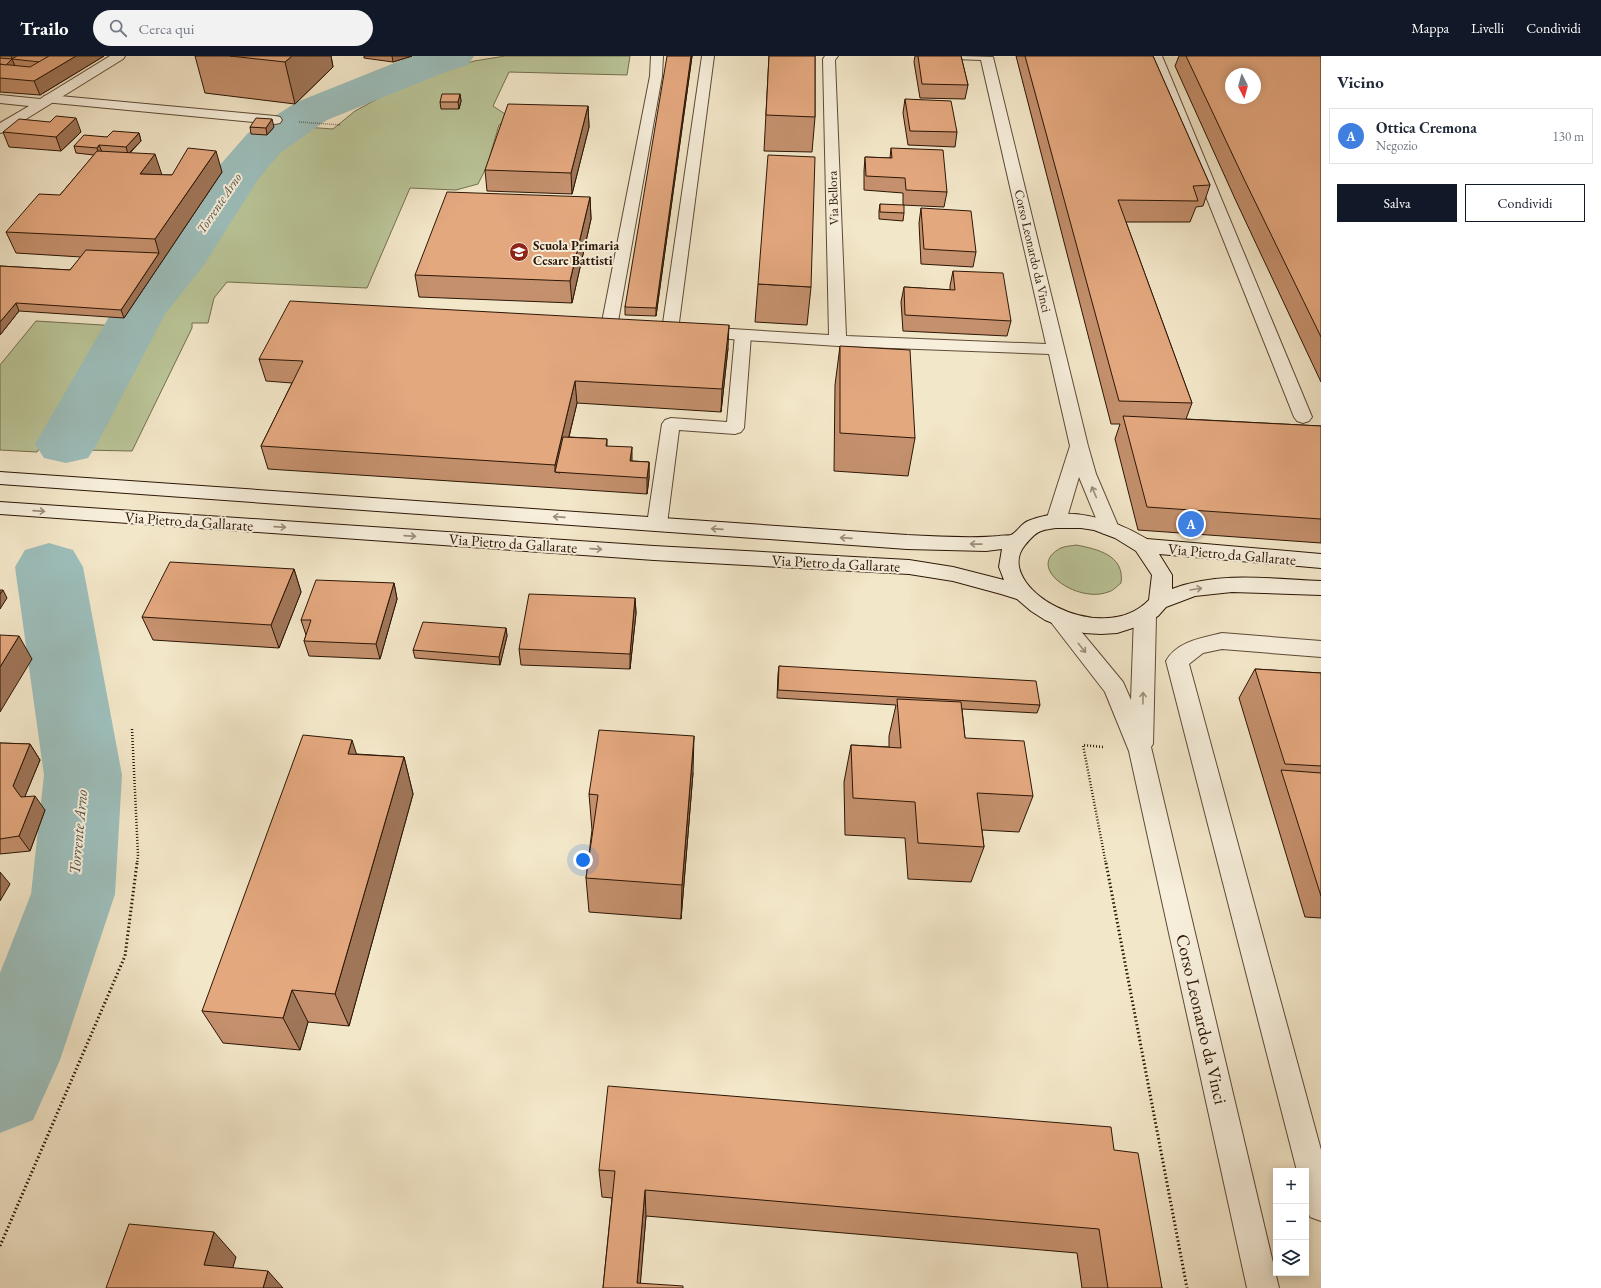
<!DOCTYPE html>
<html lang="it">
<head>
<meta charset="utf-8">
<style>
	:root { --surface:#fff; --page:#f2f2f3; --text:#1f2937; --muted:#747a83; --line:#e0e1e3; --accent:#111827 }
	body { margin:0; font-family:"EB Garamond",serif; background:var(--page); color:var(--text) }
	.controls { position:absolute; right:12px; bottom:12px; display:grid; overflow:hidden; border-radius:0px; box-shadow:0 2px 10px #0003 }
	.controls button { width:36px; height:36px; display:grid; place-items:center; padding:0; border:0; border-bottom:1px solid var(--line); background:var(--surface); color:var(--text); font:20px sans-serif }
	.compass { position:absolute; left:1225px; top:12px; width:36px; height:36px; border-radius:50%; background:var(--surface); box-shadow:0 2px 10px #0003; rotate:174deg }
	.you { position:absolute; left:583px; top:804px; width:14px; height:14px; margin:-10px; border:3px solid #fff; border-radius:50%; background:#1a73e8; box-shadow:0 0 0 6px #1a73e833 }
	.badge { display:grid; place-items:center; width:26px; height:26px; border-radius:50%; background:var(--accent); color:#fff; font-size:13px; font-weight:700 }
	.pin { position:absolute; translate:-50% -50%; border:2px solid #fff; box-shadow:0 1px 4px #0006 }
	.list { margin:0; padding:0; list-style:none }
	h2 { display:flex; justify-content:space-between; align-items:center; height:52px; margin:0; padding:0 16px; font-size:17px }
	h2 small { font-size:13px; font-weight:400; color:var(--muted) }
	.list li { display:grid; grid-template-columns:26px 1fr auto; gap:12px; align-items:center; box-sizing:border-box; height:56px; margin:0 8px 8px; padding:0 8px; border:1px solid var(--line); border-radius:0px }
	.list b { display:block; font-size:15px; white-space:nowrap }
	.list p { margin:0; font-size:13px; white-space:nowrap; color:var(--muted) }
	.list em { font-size:13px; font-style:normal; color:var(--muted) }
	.actions { display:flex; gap:8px; padding:12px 16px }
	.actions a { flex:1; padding:9px 0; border:1px solid var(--accent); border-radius:0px; text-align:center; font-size:14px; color:var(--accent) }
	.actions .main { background:var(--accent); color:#fff }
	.icon { flex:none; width:22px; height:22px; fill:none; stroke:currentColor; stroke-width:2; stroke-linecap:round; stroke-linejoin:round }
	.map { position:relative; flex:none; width:1321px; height:1232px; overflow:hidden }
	header { display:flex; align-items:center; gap:24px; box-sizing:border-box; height:56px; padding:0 20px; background:var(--accent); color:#fff }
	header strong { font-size:19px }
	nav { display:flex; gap:22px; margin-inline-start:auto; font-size:14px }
	.search { width:280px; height:36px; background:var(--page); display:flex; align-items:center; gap:10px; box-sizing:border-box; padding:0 14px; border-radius:22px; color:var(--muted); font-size:15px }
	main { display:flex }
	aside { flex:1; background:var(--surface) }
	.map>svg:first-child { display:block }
</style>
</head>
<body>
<header>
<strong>Trailo</strong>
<div class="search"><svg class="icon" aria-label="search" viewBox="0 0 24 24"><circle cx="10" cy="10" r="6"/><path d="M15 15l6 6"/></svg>Cerca qui</div>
<nav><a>Mappa</a><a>Livelli</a><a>Condividi</a></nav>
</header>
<main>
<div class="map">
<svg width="1321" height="1232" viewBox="0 0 1321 1232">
	<rect width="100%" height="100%" fill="#f3e7c9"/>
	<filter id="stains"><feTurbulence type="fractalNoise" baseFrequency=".005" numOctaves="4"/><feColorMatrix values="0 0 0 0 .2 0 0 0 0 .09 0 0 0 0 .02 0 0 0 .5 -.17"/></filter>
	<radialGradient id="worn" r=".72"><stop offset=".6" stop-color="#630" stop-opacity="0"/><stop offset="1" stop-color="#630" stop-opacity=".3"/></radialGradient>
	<g fill="#bac598" stroke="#736e4e">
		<path d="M505,0H630L627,19L509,16L493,50L511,62L499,69L487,110L478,128L456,134L410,132L367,232L227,226L214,242L208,267H192V272L132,395L83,394L150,267L224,168L259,112L305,71L333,73L355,55L401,30L474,5Z"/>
		<path d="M36,265L119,270L37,396L0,394V309Z"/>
		<path d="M1076,489C1097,493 1125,499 1121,527C1117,530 1113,535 1108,536C1078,548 1023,511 1061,492C1065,490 1072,490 1076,489Z"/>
	</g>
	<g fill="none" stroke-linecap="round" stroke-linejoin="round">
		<g fill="#9dbfbc" fill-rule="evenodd">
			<path d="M412,0H474L468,9L448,15L327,64L280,97L257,125L204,209L165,258L97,388L88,402L66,407L44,402L35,388L113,254L167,188L220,109L248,77L297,46Z"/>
			<path d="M49,487L73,494L83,511L122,719L115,838L60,1004L33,1064L0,1077V917L31,838L44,719L15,511L25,494Z"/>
		</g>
		<g stroke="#5e4a36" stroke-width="2">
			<g id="lane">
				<path d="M651,0H663L662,20L617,271L615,275L609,276L603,275L601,271L650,20Z"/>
				<path d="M702,0H714L678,274L676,278L670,279L664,278L662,274Z"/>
				<path d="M1150,0H1162L1312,361L1309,365L1303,367L1297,365L1294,361Z"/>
				<path d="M49,39L275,60L280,61L282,64L280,67L275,68L44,46L43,43L44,40Z"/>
				<path d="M743,274L749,275L751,279L744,372L741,376L735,378L679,374L667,468L664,473L657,475L650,473L647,468L662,368L665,364L671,362L727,366L735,279L737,275Z"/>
				<path d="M1222,577L1321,585V601L1222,593L1203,597L1189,608L1321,1094V1165L1310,1161L1306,1151V1115H1297L1166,605C1177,585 1202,582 1222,577Z"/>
			</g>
		</g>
		<g stroke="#5e4a36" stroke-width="2">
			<g id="street">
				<path d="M110,0H125L123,3L5,76L0,77V67L29,50L0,47V39L40,43Z"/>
				<path d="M825,0H838L835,4L846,280L1046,288L981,4L956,3L954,0L993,1L1088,390L1096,418L1119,472L1116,477L1109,479L1102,477L1079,421L1066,465L1063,470L1056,472L1049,470L1046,465L1070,390L1049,298L838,290L699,281L693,280L691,276L693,272L699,271L829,279L823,3Z"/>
				<path d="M1145,552L1152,555L1156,560L1153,688L1151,691L1279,1232H1247L1129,695L1105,636L1047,561L1051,556L1058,553L1065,556L1123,626L1131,644L1134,560L1138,555Z"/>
			</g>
		</g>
		<g stroke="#2c1605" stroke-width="2">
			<path id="secondary" d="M0,416L907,479C937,480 969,483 999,480C1002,479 1008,480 1011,479C1017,476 1021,468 1028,465C1068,449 1112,462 1147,483L1321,498V512L1159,498L1172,519V533C1218,515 1272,523 1321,525V539L1232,536L1195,540L1166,551L1158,560L1139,570L1117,577L1101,578L1084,577L1060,570L1045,564L1031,555L1017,543L1001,538L953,525L909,518L654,504L0,458V446L654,490L909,504L953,511L1004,524L999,511L1002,493L986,495L907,493L0,428ZM1056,472H1081L1094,474L1115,482L1136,495L1152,519L1149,544C1101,594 991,530 1025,489C1029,484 1035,477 1041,475C1046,473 1051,473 1056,472Z"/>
		</g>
		<path stroke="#2c1605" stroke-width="1.5" stroke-dasharray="0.5 1.5" stroke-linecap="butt" d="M299,66L341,69"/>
		<g stroke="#2c1605" stroke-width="2.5" stroke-dasharray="1 2" stroke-linecap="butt">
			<path d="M132,673L138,799L137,808"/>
			<path d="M1103,691L1083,689L1106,808"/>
		</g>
		<g stroke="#2c1605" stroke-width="3" stroke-dasharray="1.5 2.5" stroke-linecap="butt">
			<path d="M1106,807L1187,1232"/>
			<path d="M0,1190L125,900L137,807"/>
		</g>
		<use href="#lane" fill="#f7efdc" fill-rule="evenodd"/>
		<use href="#street" fill="#f7efdc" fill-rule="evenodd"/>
		<use href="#secondary" fill="#f7efdc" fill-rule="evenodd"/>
	</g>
	<g fill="#c4906d" stroke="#2c1605">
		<path d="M0,0H104L40,39L0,36Z"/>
		<path d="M195,0H331L333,11L295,48L205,37Z"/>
		<path d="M364,0H412L393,6L364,2Z"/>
		<path d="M692,0L656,260L625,259V251Z"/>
		<path d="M769,0H815V61L812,96L764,95Z"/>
		<path d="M915,0H961L968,29L965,43L920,42L914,6Z"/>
		<path d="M1016,0H1153L1210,129L1203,150L1196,151L1190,166H1126L1192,347L1186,363L1321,370V487L1138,474L1115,383L1120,368H1111Z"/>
		<path d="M1179,0H1321V326L1236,145L1175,10Z"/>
		<path d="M460,38L461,45L459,53H441L440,46Z"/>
		<path d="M905,43L957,76L955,91L908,89L903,57Z"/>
		<path d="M588,50L589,71L572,138L487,135L485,114Z"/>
		<path d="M250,71H274L267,79L251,78Z"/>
		<path d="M3,76H81L61,95L9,91Z"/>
		<path d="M139,77L141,85L130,97L161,119H172L222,116L124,262L19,255L0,279V210L70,214L81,201L16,197L6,176L60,139L94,99L76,97L74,90L107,81Z"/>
		<path d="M891,92L947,136L944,151L903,149V137L864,134V115L865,101L890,102Z"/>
		<path d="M590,141L591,163L572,247L419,241L415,219Z"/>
		<path d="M880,148L904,157L903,165L879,163V155Z"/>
		<path d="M921,152L976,196L973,211L921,208L919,167Z"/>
		<path d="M953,215L1011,265L1007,280L903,275L901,246L904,231L950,234V230Z"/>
		<path d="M758,228L811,231L807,269L755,266Z"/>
		<path d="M840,290L915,382L908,420L834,415L835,329Z"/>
		<path d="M728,292L721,356L577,347L569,381L607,383V390L632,405L649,406V422L647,438L557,432L268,413L261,390L292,327L266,325L259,303Z"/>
		<path d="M294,513L301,536L279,592L153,584L142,561Z"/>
		<path d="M394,527L397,543L380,603L309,600L304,585L306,579L301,564Z"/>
		<path d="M635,542L636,557L630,613L521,609L519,593Z"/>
		<path d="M506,572L507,580L500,609L415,602L413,594Z"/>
		<path d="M779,610L1040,649L1037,657L962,653L965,682L1033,740L1019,776L982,774L984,791L971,826L908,823L905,782L845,779L844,726L851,689L889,691V680L896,649L777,642L778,618Z"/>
		<path d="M1255,613L1321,617V862L1305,861L1239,642Z"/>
		<path d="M0,687L30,688L40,704L25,740L45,754L30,795L0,798Z"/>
		<path d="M357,698L404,701L413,738L349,970L308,966L300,994L223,987L202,955Z"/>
		<path d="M693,717L681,863L589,856L586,822L592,774L589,738Z"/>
		<path d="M1114,1094L1162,1232H1082L1077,1197L646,1160L640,1227L603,1232L612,1142L602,1141L599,1114Z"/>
	</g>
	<g fill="#a07659" stroke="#2c1605">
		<path d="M11,0H24L12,3Z"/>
		<path d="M76,0H104L40,39L34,25Z"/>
		<path d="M292,0H331L333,11L295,48L285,6Z"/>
		<path d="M392,0H412L393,6Z"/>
		<path d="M691,0H692L656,260V252Z"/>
		<path d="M12,3L15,10L0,14Z"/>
		<path d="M460,38L461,45L459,53L458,46Z"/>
		<path d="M588,50L589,71L572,138L571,117Z"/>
		<path d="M76,62L81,76L61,95L56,81Z"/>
		<path d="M272,63L274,71L267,79L266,72Z"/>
		<path d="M139,77L141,85L128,98L126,91Z"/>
		<path d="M99,89L102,96L99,99L97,92Z"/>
		<path d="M216,95L222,116L124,262L121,254L159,197L155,183Z"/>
		<path d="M155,98L162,119L140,118Z"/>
		<path d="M590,141L591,163L572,247L570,225Z"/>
		<path d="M16,247L19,255L0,279V266Z"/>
		<path d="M729,269L728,292L721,356L722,333Z"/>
		<path d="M575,325L577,347L560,417L555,416V409Z"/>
		<path d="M632,391V407L630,405Z"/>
		<path d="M649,406V422L647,438V422Z"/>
		<path d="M294,513L301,536L279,592L271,569Z"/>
		<path d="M394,527L397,543L380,603L376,588Z"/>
		<path d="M3,534L7,542L0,553V538Z"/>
		<path d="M635,542L636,557L630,613V598Z"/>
		<path d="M506,572L507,580L500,609L499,601Z"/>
		<path d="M19,580L32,603L0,656V611Z"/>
		<path d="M694,680L693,717L681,863L682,829Z"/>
		<path d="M352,684L364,721L348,698Z"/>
		<path d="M30,688L40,704L23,745L13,730Z"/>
		<path d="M404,701L413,738L349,970L335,938Z"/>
		<path d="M35,740L45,754L30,795L19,780Z"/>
		<path d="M0,816L10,828L0,845Z"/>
		<path d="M292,934L308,966L300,994L283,962Z"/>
		<path d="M645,1134L646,1160L640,1232L637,1227Z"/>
		<path d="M214,1176L236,1201L227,1232L204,1209Z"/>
		<path d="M268,1215L283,1232H263Z"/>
	</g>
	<g fill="#e4a87f" stroke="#2c1605" fill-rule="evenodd">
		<path d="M17,0H49L40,6L12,3Z"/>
		<path d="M49,0H76L34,25L0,22V8L30,11Z"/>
		<path d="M230,0H292L285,6Z"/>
		<path d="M667,0H691L656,252L625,251Z"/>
		<path d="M769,0H815V61L766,59Z"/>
		<path d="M918,0H961L968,29L922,28Z"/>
		<path d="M1025,0H1153L1210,129L1193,130L1198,145L1118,144L1192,347L1119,345Z"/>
		<path d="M1186,0H1321V281L1244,123ZM1231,18H1255V42H1231Z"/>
		<path d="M0,2L12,3L6,9L0,8Z"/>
		<path d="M442,38H460L458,46H440Z"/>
		<path d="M905,43L951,45L957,76L910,75Z"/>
		<path d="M508,48L588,50L571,117L485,114Z"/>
		<path d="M56,60L76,62L56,81L3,76L19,63L50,66Z"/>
		<path d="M256,62L272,63L266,72L250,71Z"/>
		<path d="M113,75L139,77L126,91L99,89L97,92L74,90L84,79L107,81Z"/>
		<path d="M188,92L216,95L155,183L6,176L39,138L60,139L97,95L155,98L140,118L172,119Z"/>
		<path d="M891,92L943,94L947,136L906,134L905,122L866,120L865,101L892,102Z"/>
		<path d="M768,99L815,101L811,231L758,228Z"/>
		<path d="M447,136L590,141L570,225L415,219Z"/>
		<path d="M880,148L904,149V157L880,156Z"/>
		<path d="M921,152L971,155L976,196L924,193Z"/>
		<path d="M86,194L159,197L121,254L16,247L0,266V210L70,214Z"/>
		<path d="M953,215L1003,217L1011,265L905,259L904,231L955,234Z"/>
		<path d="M290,245L729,269L722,333L575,325L555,409L261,390L303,305L259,303Z"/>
		<path d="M840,290L910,294L915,382L840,377Z"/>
		<path d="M1123,360L1321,370V463L1147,451Z"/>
		<path d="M563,381L607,383L606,390L632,391L630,405L649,406L647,422L555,416Z"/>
		<path d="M170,506L294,513L271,569L142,561Z"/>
		<path d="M316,524L394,527L376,588L304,585L311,564H301Z"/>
		<path d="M0,534H3L0,538Z"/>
		<path d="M529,538L635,542L630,598L519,593Z"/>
		<path d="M423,566L506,572L499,601L413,594Z"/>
		<path d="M0,579L19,580L0,611Z"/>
		<path d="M779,610L1036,625L1040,649L778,634Z"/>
		<path d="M1255,613L1321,617V710L1285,708Z"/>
		<path d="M897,643L961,646L965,682L1024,685L1033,740L977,737L984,791L918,787L915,746L853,742L851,689L901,692Z"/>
		<path d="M599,674L694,680L682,829L586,822L598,739L589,738Z"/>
		<path d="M303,679L352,684L348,698L404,701L335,938L292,934L283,962L202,955Z"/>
		<path d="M0,687L30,688L13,730L21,741L35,740L19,780L0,783Z"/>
		<path d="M1281,714L1321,717V840Z"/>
		<path d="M608,1030L1111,1071L1114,1094L1138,1097L1162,1232H1108L1099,1173L645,1134L637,1227L683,1230V1232H603L615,1115L599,1114Z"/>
		<path d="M129,1168L214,1176L204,1209L268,1215L263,1232H106Z"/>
	</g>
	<defs><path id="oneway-shaft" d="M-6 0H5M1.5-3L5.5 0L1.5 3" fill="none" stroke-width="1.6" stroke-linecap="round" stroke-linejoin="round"/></defs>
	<g stroke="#9c8d7b">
		<use href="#oneway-shaft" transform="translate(1094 436) rotate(-113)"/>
		<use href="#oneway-shaft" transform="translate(39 455) rotate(4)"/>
		<use href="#oneway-shaft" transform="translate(559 461) rotate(-176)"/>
		<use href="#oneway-shaft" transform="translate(280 471) rotate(4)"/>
		<use href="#oneway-shaft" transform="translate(717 473) rotate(-176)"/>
		<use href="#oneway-shaft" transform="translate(410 480) rotate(4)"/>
		<use href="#oneway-shaft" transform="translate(846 482) rotate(-176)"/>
		<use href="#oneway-shaft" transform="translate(976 488) rotate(-179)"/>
		<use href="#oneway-shaft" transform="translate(596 493) rotate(4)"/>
		<use href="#oneway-shaft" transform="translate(1196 533) rotate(-9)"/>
		<use href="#oneway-shaft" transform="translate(1082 592) rotate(51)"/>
		<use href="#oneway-shaft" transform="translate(1143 642) rotate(-89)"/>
	</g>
	<defs>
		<g id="school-disc" transform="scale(1)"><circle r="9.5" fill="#8f2418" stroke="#f7efdc"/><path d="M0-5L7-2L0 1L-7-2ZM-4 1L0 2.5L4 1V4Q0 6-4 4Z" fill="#fff"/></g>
	</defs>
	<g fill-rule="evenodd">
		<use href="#school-disc" x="519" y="196"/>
	</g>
	<g text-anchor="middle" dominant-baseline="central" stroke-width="4" stroke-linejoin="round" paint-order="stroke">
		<g font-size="13" fill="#2c1605" stroke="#f7efdc">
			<text transform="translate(833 142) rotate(-92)">Via Bellora</text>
			<text transform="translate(1033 195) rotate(77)">Corso Leonardo da Vinci</text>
		</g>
		<g font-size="13" font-style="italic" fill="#545145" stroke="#f7efdc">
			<text transform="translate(219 147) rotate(-56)">Torrente Arno</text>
		</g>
		<g font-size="13" font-weight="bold" fill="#2c1605" stroke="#f7efdc" text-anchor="start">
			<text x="533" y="189">Scuola Primaria<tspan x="533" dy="15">Cesare Battisti</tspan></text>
		</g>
		<g font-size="15" fill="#2c1605" stroke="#f7efdc">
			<text transform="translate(189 465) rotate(4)">Via Pietro da Gallarate</text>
			<text transform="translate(513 487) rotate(4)">Via Pietro da Gallarate</text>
			<text transform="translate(1232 498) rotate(5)">Via Pietro da Gallarate</text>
			<text transform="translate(836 507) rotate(3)">Via Pietro da Gallarate</text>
		</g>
		<g font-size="16" font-style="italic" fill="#545145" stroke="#f7efdc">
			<text transform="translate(78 776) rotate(-85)">Torrente Arno</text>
		</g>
		<g font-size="18" fill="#2c1605" stroke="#f7efdc">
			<text transform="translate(1202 963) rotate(77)">Corso Leonardo da Vinci</text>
		</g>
	</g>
	<rect width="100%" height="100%" filter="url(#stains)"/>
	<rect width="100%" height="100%" fill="url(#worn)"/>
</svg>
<div class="controls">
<button>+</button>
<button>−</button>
<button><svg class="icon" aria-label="layers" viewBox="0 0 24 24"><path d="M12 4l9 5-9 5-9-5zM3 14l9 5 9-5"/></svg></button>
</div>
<svg class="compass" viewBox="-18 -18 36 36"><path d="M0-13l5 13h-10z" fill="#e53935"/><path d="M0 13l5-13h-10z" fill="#747a83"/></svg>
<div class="you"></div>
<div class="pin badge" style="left:1191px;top:468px;background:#3f7fe0">A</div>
</div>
<aside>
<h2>Vicino<small></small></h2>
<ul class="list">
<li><span class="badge" style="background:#3f7fe0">A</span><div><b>Ottica Cremona</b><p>Negozio</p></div><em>130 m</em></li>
</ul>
<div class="actions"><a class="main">Salva</a><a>Condividi</a></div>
</aside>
</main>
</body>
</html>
